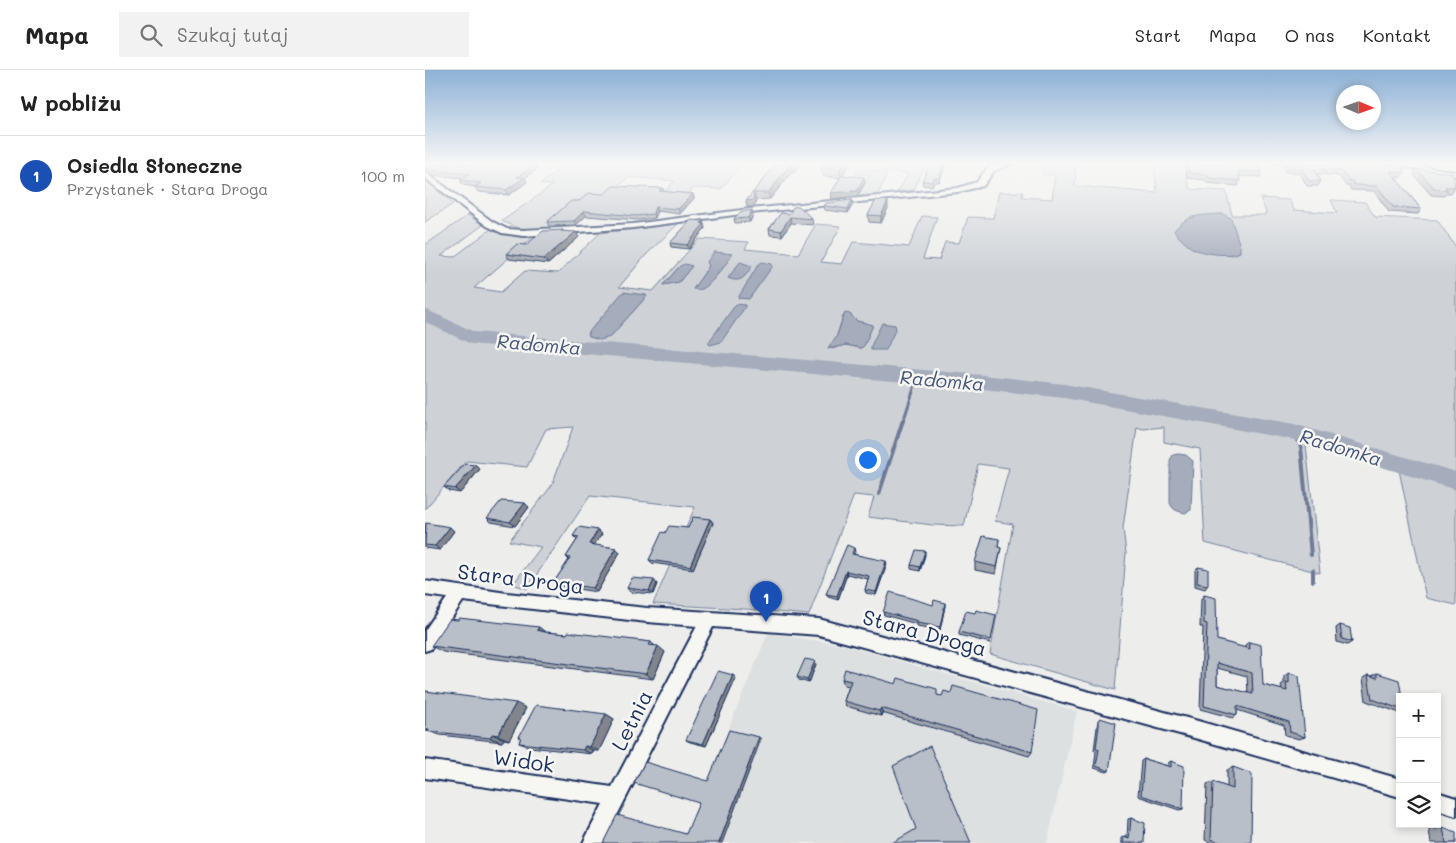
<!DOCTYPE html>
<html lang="pl">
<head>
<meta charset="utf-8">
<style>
	:root { --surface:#fff; --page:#f2f2f2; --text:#222; --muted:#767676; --line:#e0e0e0; --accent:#111827 }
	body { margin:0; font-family:Mali,sans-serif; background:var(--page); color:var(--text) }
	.controls { position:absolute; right:15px; bottom:15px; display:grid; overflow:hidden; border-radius:0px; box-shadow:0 2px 8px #0003 }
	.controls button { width:45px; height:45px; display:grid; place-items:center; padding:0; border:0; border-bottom:1px solid var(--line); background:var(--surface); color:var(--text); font:25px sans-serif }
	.compass { position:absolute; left:911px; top:15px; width:45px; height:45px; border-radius:50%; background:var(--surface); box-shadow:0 2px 8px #0003; rotate:92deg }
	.you { position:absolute; left:442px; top:389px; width:18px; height:18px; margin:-12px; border:4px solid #fff; border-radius:50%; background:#1a73e8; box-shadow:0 0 0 8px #1a73e833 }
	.badge { display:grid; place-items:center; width:32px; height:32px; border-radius:50%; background:var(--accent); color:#fff; font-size:16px; font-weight:700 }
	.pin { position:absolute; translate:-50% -41px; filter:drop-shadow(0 1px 2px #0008) }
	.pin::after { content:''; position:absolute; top:26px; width:18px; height:15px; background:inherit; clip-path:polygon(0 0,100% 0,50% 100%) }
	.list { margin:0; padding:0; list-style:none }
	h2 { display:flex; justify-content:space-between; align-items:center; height:65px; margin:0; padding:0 20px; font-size:21px }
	h2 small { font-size:16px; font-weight:400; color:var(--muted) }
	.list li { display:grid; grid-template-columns:32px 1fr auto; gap:15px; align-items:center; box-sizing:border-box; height:80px; padding:0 20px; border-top:1px solid var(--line) }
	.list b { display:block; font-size:19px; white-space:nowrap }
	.list p { margin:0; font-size:16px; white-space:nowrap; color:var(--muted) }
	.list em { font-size:16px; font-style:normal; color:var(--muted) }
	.icon { flex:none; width:28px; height:28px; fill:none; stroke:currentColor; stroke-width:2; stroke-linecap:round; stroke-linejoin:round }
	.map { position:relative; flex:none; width:1031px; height:773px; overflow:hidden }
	header { display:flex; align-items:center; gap:30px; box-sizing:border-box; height:70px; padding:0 25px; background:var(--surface); border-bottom:1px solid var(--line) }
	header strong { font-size:24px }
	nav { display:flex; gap:28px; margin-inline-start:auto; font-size:18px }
	.search { width:350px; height:45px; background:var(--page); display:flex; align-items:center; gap:12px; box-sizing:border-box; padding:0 18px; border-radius:0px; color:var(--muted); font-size:19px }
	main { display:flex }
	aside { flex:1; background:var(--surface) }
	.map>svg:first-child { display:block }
</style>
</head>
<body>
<header>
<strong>Mapa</strong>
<div class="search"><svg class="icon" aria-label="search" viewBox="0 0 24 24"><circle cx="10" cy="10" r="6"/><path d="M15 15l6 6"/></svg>Szukaj tutaj</div>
<nav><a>Start</a><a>Mapa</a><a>O nas</a><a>Kontakt</a></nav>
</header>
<main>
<aside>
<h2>W pobliżu<small></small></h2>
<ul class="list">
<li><span class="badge" style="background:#1a4fb4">1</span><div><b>Osiedla Słoneczne</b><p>Przystanek · Stara Droga</p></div><em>100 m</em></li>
</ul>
</aside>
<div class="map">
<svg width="1031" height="773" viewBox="0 0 1031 773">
	<rect width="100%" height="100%" fill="#edeeec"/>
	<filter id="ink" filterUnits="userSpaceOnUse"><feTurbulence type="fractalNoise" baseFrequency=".02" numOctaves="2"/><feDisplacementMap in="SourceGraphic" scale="10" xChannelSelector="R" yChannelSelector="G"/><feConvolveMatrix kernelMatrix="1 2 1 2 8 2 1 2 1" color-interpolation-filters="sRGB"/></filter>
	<g filter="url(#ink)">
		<path fill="#dde0e1" d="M343,563L414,574L652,641L622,773H256Z"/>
		<g fill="#ced2d7" stroke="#74809a" fill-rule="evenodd">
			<path d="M141,94H317L296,119L269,118L261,126L237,124L250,111L204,107C188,121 175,133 153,131L120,159L92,158L77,151L128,115L115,114Z"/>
			<path d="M467,94H501L489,120L473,122L483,104L464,101Z"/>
			<path d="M649,94H651L650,116L732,123L729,94H759L765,119L801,121L807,145H839L841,142L835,128L864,130L869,140L912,143L906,130L940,132L950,147L1012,150L1031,177V535L1001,528L974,400L881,375L895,503L780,473L775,379L739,372V357L718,359L712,357L698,458L701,483L690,620L565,584L588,454L570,451L584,398L553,394L539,456L508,455L443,447L449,427L429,425L384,545L320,539L228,534L270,437L165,426L102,519L88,514L116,477L84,471L127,415L148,357L121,359L102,397L41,391L0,439V175L43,145L58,155L16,186L29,187L66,159L75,164L107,168L49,218L76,222L100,201L133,203L175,163L253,154L221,185L194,217L228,221L274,169L324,172L320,179L373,184L391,154L416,156L396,192L417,194L428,172L484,177L497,146L512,147L498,189L514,190L520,172L534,173L543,147L568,148L574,122H598L597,127L627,129L630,105H619L615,96ZM798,144L815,182L808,185L789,183L765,147ZM289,182L307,184L296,201L281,216L269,218L284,196ZM255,196H267L254,212L238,215ZM198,223L222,226L185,267L182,241ZM425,244L432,251L448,255L439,275L436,278L421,275L407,279L404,276L411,268L418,246Z"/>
			<path d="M433,99L463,102L453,124L433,126L445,105L431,104Z"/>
			<path d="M0,110L28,134L0,152Z"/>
		</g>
		<g fill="#a5acbc" stroke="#6e7a96">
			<path d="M798,144L806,148L815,176V182C802,187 779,184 767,178C760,174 754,167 749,161C761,144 779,145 798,144Z"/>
			<path d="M289,182L307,184C304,191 284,217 277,219C274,220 271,219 268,219L284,196L282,192Z"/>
			<path d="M315,192L327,196C321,206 316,214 303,208Z"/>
			<path d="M337,192L347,194V197L324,229L313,228L333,195Z"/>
			<path d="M260,194L267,196L254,212L238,215L255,196Z"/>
			<path d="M198,222L221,225L222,226L185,267L175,270L164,267L163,263Z"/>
			<path d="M311,234L320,235V237L296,272L285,275L283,273Z"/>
			<path d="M420,243L425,244L432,251L448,255L439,276L436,278L421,275L402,279L411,268Z"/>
			<path d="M457,253L470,255L471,258L461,280H446V276Z"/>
			<path d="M753,384L761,385L768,391L766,440L760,443C753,441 748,441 745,433V390L748,385Z"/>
		</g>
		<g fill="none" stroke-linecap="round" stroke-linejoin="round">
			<path stroke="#6e7a96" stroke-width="3" d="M478,352L493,306"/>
			<g stroke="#6e7a96" stroke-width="4">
				<path d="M869,362L876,377L886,485"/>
				<path d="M454,424L478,350"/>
				<path d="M888,500V511"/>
			</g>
			<path fill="#a5acbc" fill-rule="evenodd" d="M0,239L50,262L558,305L639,314L869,354L1031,402V420L869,370L639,328L558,319L46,274L0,252Z"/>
			<g stroke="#1b2f5e" stroke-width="4">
				<g id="minor">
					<path d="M574,94H586L569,101L558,116L533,122L325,143L208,158L98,166L77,163L62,156L0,108V102L68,152L82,159L98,160L208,154L325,139L533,118L552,112L563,97Z"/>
					<path d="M966,94H984L1031,102V106Z"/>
					<path d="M0,511L82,523L222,538L394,549L773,651L975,709V727L773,669L394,565L288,557L178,773H158L178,734L0,708V690L187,717L272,556L222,552L38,531L6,579L0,581V560L22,528L0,525Z"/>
					<path d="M1012,722L1031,728V746L1012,740Z"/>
				</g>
			</g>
			<use href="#minor" fill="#f6f6f2" fill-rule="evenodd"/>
		</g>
		<g fill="#9fa4ac" stroke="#1b2f5e" fill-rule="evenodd">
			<path d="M0,94H112L110,96L112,99L100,108L102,112L84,125L53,122L50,117H51L38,115L35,110L39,108L7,105L0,100Z"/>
			<path d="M351,94H375L369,103H366L345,129L331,130L329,137H322L321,131Z"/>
			<path d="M424,94L418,105L440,112L432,126L407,129L415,108L398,106L396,97Z"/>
			<path d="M521,94L514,112H509L507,116L498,115L497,111Z"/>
			<path d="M760,94H833L837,102L835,107L814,106L815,111L813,116L782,113L781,110L762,108Z"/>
			<path d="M852,94H977L979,103L975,108L970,107L996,139L993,144L964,142L949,121L926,120L924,116H921L914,106L892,104L896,111L893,116H882L875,103L860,102L857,95Z"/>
			<path d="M992,99L1030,117L1026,123H1022L1019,126L1006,125L989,105Z"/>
			<path d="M238,118L239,122L268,124L269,128L255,144L232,141L230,148L213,150L161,146L151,155L124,156L122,152L154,131L179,124Z"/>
			<path d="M427,130L428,134L423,143L400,140L399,136Z"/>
			<path d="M463,138L456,153L444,152L443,145Z"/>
			<path d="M356,143L387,149L388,155L366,153L357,166L345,165L344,159Z"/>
			<path d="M328,145L325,152L310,153L309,149Z"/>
			<path d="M278,151L280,158L264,179L246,177L245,173Z"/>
			<path d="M138,161L154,167L123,194L84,189L81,184Z"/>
			<path d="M55,399L35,423L24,421L19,417Z"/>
			<path d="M100,433L104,437L90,456L66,452L62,448Z"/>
			<path d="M285,449L288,453L268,499L227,493L224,490L240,463L263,458Z"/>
			<path d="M0,454L29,461L15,480L0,478Z"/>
			<path d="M173,460L177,464L169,475L191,478L195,482L172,522L133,516L129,512L144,490L141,487L152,470L148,466Z"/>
			<path d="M574,469L573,477L576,478L571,504L550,500V492Z"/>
			<path d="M429,478L430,482L429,484L462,494L451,525L441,523L440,520L443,509L422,504L413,530L403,527L401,524Z"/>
			<path d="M500,485L495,501L486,499V495Z"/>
			<path d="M773,497L783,515L780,519L770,516V500Z"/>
			<path d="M232,514L228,524L205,522L202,518Z"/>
			<path d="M779,525L792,570L820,578V575L824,572L838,615L857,620L856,615L859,613V606L864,603L880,667L874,669L860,665L859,655L812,640V645L808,648L775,639L778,557H775L776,529ZM792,598L822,606L823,623L792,615Z"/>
			<path d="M508,535L520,536L515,560L492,556V554L459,545L458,542Z"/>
			<path d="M550,543L571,545L565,573L534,565V562Z"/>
			<path d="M915,555L927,572L922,575L912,572L911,558Z"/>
			<path d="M120,562L226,572L229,575L240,582L228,609L18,582L6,576Z"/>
			<path d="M390,591L391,594L384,613L374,610L372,607Z"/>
			<path d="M952,603L975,627V643L941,631L938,608L943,605L946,606Z"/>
			<path d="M308,605L311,608L281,676L265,672L261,670Z"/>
			<path d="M417,609L512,625L607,682L604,686L457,643L456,646L421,636L419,631L424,616L419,615Z"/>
			<path d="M0,621L101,638L84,670L79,669L77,672L15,665L6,662L0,661Z"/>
			<path d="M181,644L189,649L174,681H169L167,684L105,677L94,673L96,668L94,667Z"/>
			<path d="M675,648L684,701L682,702L669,698L671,681L669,680L673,650Z"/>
			<path d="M719,689L743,696V693L746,691L758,739L754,740L713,726L716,691Z"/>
			<path d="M808,697L826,773H788L780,770L782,714L788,712L802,717V700Z"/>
			<path d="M706,748L719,773H696V768L699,767L702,768L703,749Z"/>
			<path d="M1018,758L1031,773H1006L1004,760Z"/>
		</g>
		<g fill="#82868c" stroke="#1b2f5e">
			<path d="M104,94H112L110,96L112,99L100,108L102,112L84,125L81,120L92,107Z"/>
			<path d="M369,94H375L369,103L367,97Z"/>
			<path d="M418,94H424L416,108L415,99Z"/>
			<path d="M519,94H521L514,112V108Z"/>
			<path d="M364,96L366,103L345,129L343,123Z"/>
			<path d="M439,107L440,112L432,126L407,129L406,123Z"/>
			<path d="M329,123L331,130L329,137H322L321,131Z"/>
			<path d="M268,124L269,128L255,144L253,139Z"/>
			<path d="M427,130L428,134L423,143V139Z"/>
			<path d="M463,131V138L456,153V146Z"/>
			<path d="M230,137L232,141L230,148L228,144Z"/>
			<path d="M327,140L328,145L325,152L323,148Z"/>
			<path d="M159,141L161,146L151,155L149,151Z"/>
			<path d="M365,147L366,153L357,166L356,161Z"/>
			<path d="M278,151L280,158L264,179L262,175Z"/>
			<path d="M151,162L154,167L123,194L119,189Z"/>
			<path d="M51,395L55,399L35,423L30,419Z"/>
			<path d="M100,433L104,437L90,456L85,452Z"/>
			<path d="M285,449L288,453L268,499L265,496Z"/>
			<path d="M25,457L29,461L15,480L10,476Z"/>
			<path d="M173,460L177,464L167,478L164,474Z"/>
			<path d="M191,478L195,482L172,522L168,518Z"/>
			<path d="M500,481V485L495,501V497Z"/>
			<path d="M461,491L462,494L451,525V522Z"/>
			<path d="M421,501L422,504L413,530L412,526Z"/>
			<path d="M229,510L232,514L228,524L224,521Z"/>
			<path d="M520,533V536L515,560V557Z"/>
			<path d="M114,557L123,564L112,560Z"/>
			<path d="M233,576L240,582L228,609L221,604Z"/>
			<path d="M390,591L391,594L384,613L382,610Z"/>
			<path d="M308,605L311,608L281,676L278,674Z"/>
			<path d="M91,633L101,638L84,670L73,665Z"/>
			<path d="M456,638L457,643L456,646L454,641Z"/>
			<path d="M181,644L189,649L174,681L165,677Z"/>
			<path d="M67,664L79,669L77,672L65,668Z"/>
			<path d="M334,667L336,669L297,773H294Z"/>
			<path d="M160,676L169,681L167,684L158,680Z"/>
		</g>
		<g fill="#b9bfc8" stroke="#1b2f5e" fill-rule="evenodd">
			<path d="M0,94H107L110,95L92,107L99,108L81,120L50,117L56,113L35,110L45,104L4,100L0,98Z"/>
			<path d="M351,94H369L367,97L364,96L343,123H329L328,130L321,131Z"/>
			<path d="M398,94H418L415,99L396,97Z"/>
			<path d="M505,94H519L514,108H509L507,112L497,111Z"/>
			<path d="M762,94H833L837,102L813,101L815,111L784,108L783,105L764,103Z"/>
			<path d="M861,94H977L979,103L965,101L996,139L968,137L952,116L929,115L927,111H924L916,101L888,99L896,111H884L877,99L862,97Z"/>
			<path d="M992,99L1028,103L1030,117H1020L1023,120L1010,119Z"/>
			<path d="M417,105L439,107L432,121L406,123Z"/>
			<path d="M188,116L238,118L234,121L268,124L253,139L230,137L228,144L211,146L159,141L149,151L122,152L146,131H154L164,123L179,124Z"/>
			<path d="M427,130L423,139L399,136L401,133Z"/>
			<path d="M451,130L463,131L456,146L443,145Z"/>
			<path d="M374,136L387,149L365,147L356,161L344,159L356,143L364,144L368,137Z"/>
			<path d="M327,140L323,148L309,149L315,142Z"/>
			<path d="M266,150L278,151L276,153L279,154L262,175L245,173Z"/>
			<path d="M138,160L136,161L151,162L119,189L81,184L92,174L101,175L118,161Z"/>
			<path d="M40,394L51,395L30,419L19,417Z"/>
			<path d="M76,431L100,433L85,452L62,448Z"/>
			<path d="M268,447L285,449L265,496L224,490L237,462L240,463L244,456L263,458Z"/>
			<path d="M1,453L25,457L10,476L0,475Z"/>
			<path d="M154,457L173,460L164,474L191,478L168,518L129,512L145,488L141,487L154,467L148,466Z"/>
			<path d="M558,466L574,469L573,477L576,478L572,497L550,492Z"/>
			<path d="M422,475L429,478L427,484L461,491L451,522L440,520L444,506L421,501L412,526L401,524Z"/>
			<path d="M491,480L500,481L495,497L486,495Z"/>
			<path d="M773,497L783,499V515L772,513Z"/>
			<path d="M207,508L229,510L224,521L202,518Z"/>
			<path d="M465,522L508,535L509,530L520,533L515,557L492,553L493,551L458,542Z"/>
			<path d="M779,525L791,528L792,570L825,579L824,572L836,575L838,615L862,621L861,612L864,613V603L874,606L880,667L865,662L864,652L812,636V645L779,636L782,554L779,553ZM792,593L827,603L828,624L792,615Z"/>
			<path d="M551,540L571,545L566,570L534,562L541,541L550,543Z"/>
			<path d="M34,548L114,557L112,560L120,562L142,564L143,562L226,572L224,575L233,576L221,604L6,576L25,549L33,550Z"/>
			<path d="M915,555L925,558L927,572L917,569Z"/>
			<path d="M380,589L390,591L382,610L372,607Z"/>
			<path d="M420,599L471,614L473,608L512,619V625L517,626L519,621L526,623L528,616L613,640L607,682L456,638L454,641L419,631L426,611L417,609Z"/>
			<path d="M293,601L308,605L278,674L261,670Z"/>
			<path d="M952,603L974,610L977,627H975V639L947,629L943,605L952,608Z"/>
			<path d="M0,621L91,633L73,665L67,664L65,668L2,661L4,659L0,658Z"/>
			<path d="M111,635L181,644L165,677L160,676L158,680L94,673L96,667H94Z"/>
			<path d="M675,648L691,653L684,701L671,696L674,679L671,678Z"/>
			<path d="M304,660L334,667L294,773H178L192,745L261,764L274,733L209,713L220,692L283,711Z"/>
			<path d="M505,676L546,773H467L491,759L468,696Z"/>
			<path d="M719,689L746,697V691L759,696L758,739L716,725Z"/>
			<path d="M808,697L827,704L826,773H797L786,769L788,712L808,719Z"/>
			<path d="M706,748L720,753L719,773H698L699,767L704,769Z"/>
			<path d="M1018,758L1031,763V773H1021Z"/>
		</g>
	</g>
	<linearGradient id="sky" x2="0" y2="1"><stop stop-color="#8db1d6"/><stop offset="0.46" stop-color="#f7f7f6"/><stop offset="1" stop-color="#f7f7f6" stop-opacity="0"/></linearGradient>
	<rect width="1031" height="203" fill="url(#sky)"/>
	<g text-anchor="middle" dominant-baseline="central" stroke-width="5" stroke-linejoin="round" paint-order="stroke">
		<g font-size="19" font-style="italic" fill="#44547a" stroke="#f6f6f2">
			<text transform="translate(114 274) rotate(5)">Radomka</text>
			<text transform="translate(517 310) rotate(5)">Radomka</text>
			<text transform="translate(916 377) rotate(17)">Radomka</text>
		</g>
		<g font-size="21" fill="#1b2f5e" stroke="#f6f6f2">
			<text transform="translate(96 508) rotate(7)">Stara Droga</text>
			<text transform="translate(500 562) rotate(15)">Stara Droga</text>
			<text transform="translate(206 650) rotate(-63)">Letnia</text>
			<text transform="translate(99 690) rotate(8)">Widok</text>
		</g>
	</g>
</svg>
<div class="controls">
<button>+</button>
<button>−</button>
<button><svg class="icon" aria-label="layers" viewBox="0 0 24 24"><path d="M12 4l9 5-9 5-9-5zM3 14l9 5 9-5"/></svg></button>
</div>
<svg class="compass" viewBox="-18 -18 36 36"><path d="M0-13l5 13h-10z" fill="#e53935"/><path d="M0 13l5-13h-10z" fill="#767676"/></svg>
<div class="you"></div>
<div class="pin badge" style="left:341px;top:552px;background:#1a4fb4">1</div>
</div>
</main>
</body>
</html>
